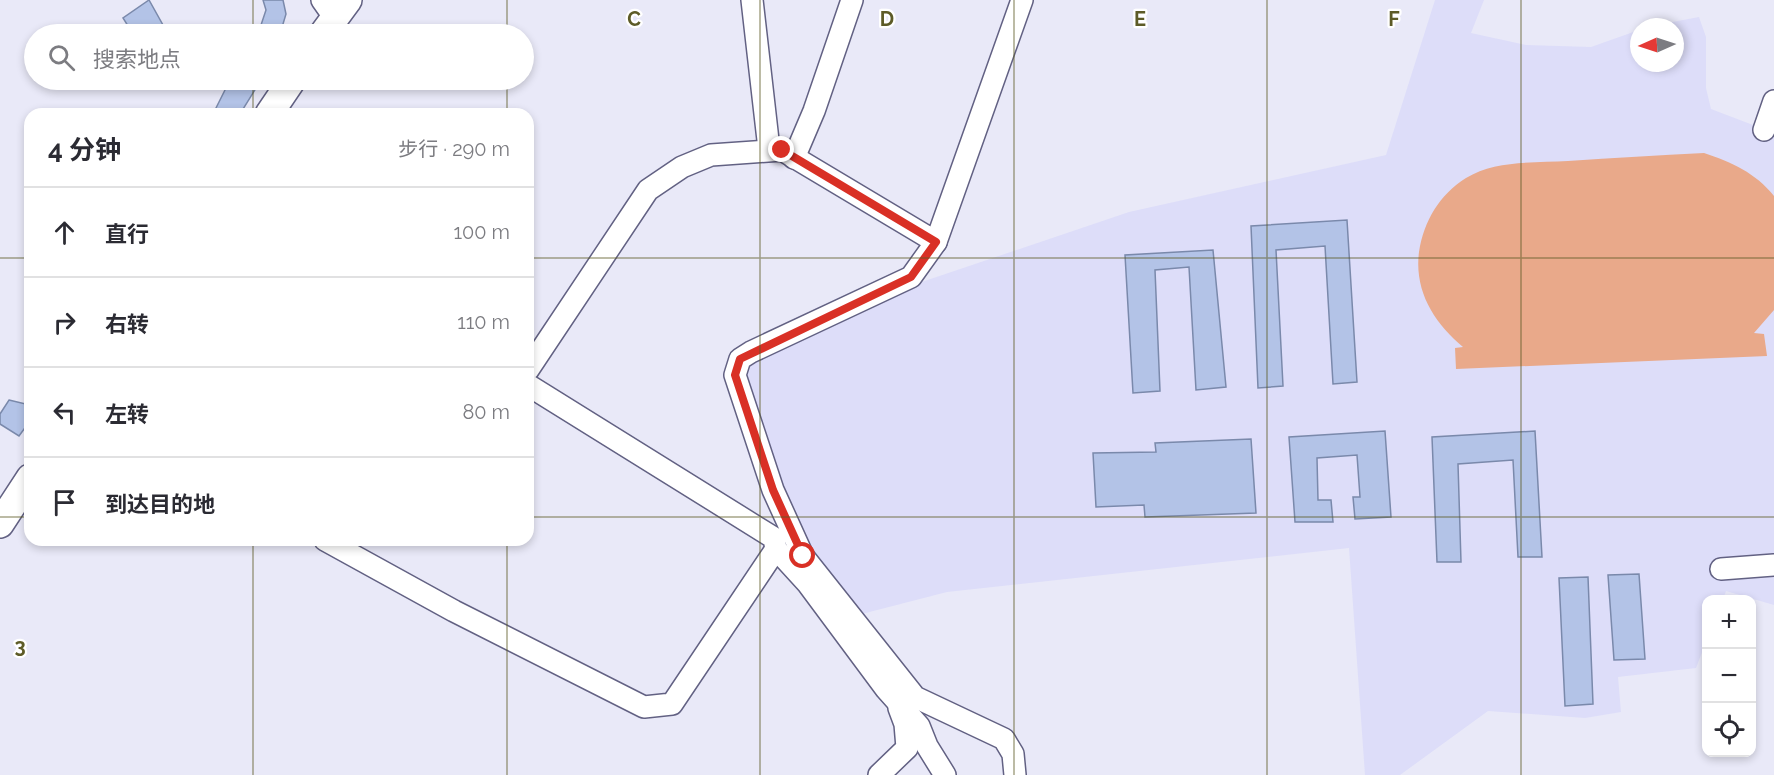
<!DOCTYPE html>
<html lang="zh">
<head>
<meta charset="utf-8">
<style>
	:root { --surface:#fff; --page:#f2f2f3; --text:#2b2b33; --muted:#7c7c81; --line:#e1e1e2 }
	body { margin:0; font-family:Raleway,"Noto Sans SC",sans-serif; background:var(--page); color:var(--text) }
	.controls { position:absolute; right:18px; bottom:18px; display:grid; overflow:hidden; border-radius:12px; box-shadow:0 3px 9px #0003 }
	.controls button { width:54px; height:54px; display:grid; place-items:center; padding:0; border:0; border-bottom:2px solid var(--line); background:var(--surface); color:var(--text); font:30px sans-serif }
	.compass { position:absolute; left:1630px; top:18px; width:54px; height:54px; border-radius:50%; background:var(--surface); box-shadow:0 3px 9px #0003; rotate:267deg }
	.stop { position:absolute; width:18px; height:18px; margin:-14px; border:4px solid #d93025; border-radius:50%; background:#fff }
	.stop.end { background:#d93025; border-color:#fff; box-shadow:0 2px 6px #0008 }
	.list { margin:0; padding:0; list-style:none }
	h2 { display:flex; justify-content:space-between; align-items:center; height:78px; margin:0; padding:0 24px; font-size:26px }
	h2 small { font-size:20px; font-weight:400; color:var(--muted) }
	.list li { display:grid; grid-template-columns:39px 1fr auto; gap:18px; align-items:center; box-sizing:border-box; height:90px; padding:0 24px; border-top:2px solid var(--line) }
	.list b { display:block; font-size:22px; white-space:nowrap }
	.list em { font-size:20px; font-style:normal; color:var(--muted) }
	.icon { flex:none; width:33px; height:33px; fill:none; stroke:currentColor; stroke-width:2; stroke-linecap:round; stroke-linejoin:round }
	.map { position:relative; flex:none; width:1774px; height:775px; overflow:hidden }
	.search { position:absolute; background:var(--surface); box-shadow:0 3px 9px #0003; left:24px; top:24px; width:510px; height:66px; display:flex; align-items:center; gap:15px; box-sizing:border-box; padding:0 21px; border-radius:33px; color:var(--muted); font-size:22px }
	.panel { position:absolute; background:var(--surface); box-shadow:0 3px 9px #0003; left:24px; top:108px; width:510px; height:438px; border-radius:18px }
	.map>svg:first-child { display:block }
</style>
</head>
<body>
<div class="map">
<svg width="1774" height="775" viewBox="0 0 1774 775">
	<rect width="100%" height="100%" fill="#e9e9f8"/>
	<path fill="#ddddf9" d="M1435,0H1484L1471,33L1526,45L1591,47L1639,30V63H1675V27H1646L1699,17L1706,37V88L1711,109L1774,133V605L1726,591L1723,599L1706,600V642L1696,668L1618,677L1621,712L1585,718L1488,711L1400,775H1365L1349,548L947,592L854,616L808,559L741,373L750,357L898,290L1129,212L1386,155Z"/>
	<path fill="#e9a98a" d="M1704,153C1731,162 1756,173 1774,196V310L1754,333L1764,334L1767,356L1456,369L1455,348L1463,347C1434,323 1414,291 1419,252C1424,221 1439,195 1466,178C1495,160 1535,163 1568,161C1613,158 1659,155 1704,153Z"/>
	<g fill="#b3c3e7" stroke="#7a89ab" stroke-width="1.5">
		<path d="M149,0L168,34H133L123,18Z"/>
		<path d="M263,0H283L286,14L280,34H258L266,10Z"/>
		<path d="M230,80H261L240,114H213Z"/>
		<path d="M1347,220L1357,382L1333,384L1325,246L1276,250L1283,386L1258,388L1251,226Z"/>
		<path d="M1213,250L1226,387L1196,390L1189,267L1155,270L1160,391L1133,393L1125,255Z"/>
		<path d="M9,400L30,405V421L19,436L0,424V414Z"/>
		<path d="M1385,431L1391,517L1355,519L1353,497H1360L1357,455L1317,458L1318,500H1331L1333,522H1295L1289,437Z"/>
		<path d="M1535,431L1542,557H1518L1513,460L1458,464L1461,562H1437L1432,437Z"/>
		<path d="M1251,439L1256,513L1145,517L1144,505L1096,507L1093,453L1156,452L1155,443Z"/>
		<path d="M1639,574L1645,659L1614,660L1608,575Z"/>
		<path d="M1588,577L1593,704L1565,706L1559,578Z"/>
	</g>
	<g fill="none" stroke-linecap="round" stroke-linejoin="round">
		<g stroke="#626183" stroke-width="24">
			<g id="minor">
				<path d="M322,0L334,17"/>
				<path d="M752,0L769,149"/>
				<path d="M1764,130L1774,101"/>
				<path d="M794,158L814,111L852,0"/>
				<path d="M936,242L911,277L751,352L740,359L735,375L773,490L803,556L915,697L1004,739L1013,754L1015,775"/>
				<path d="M528,370L648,190L682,167L711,155L782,150L936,242L1022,0"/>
				<path d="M528,385L774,538L776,549L808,584L886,689L919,726L927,746L945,775"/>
				<path d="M325,540L454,611L644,707L672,704L776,549"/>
				<path d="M1721,569L1774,565"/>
				<path d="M879,775L907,748L905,724L899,708"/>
			</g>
		</g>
		<g stroke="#626183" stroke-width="30">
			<g id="major">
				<path d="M323,34L348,0"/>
				<path d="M269,114L292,80"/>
				<path d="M0,524L30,478"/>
			</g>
		</g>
		<use href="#minor" stroke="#fff" stroke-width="21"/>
		<use href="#major" stroke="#fff" stroke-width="27"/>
	</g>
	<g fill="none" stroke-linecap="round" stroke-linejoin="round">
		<path stroke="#d93025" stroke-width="8" d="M782,150L936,242L911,277L740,359L735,375L773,490L803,556"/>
	</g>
	<path fill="none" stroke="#5d5b27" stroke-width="1.5" stroke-opacity="0.55" d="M253,0V34M507,0V34M760,0V775M1014,0V775M1267,0V775M1521,0V775M253,80V114M507,80V114M0,258H30M528,258H1774M0,517H30M528,517H1774M253,540V775M507,540V775"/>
	<g font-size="20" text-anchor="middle" font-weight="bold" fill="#5d5b27" stroke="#fff" stroke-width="4.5" stroke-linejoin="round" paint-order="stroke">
		<text x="634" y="26">C</text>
		<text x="887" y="26">D</text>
		<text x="1140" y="26">E</text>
		<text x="1394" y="26">F</text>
		<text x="20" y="653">3</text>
	</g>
</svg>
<div class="controls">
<button>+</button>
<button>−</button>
<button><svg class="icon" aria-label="locate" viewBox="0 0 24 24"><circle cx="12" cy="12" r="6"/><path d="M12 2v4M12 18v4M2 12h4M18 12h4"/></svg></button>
</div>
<svg class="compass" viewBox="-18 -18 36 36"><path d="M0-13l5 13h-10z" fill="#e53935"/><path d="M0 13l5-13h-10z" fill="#7c7c81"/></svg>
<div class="stop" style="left:803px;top:556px"></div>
<div class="stop end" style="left:782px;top:150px"></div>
<div class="search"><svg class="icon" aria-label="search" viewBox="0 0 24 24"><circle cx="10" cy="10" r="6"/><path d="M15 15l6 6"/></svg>搜索地点</div>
<section class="panel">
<h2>4 分钟<small>步行 · 290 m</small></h2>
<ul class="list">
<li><svg class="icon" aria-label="ahead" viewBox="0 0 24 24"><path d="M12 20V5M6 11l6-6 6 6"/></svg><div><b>直行</b></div><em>100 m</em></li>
<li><svg class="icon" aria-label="right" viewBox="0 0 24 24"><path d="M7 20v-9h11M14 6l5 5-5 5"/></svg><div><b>右转</b></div><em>110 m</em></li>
<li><svg class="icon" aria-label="left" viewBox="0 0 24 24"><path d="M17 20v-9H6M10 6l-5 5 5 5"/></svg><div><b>左转</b></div><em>80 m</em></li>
<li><svg class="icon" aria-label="arrive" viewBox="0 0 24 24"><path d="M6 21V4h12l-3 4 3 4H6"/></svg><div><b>到达目的地</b></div></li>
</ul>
</section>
</div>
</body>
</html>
